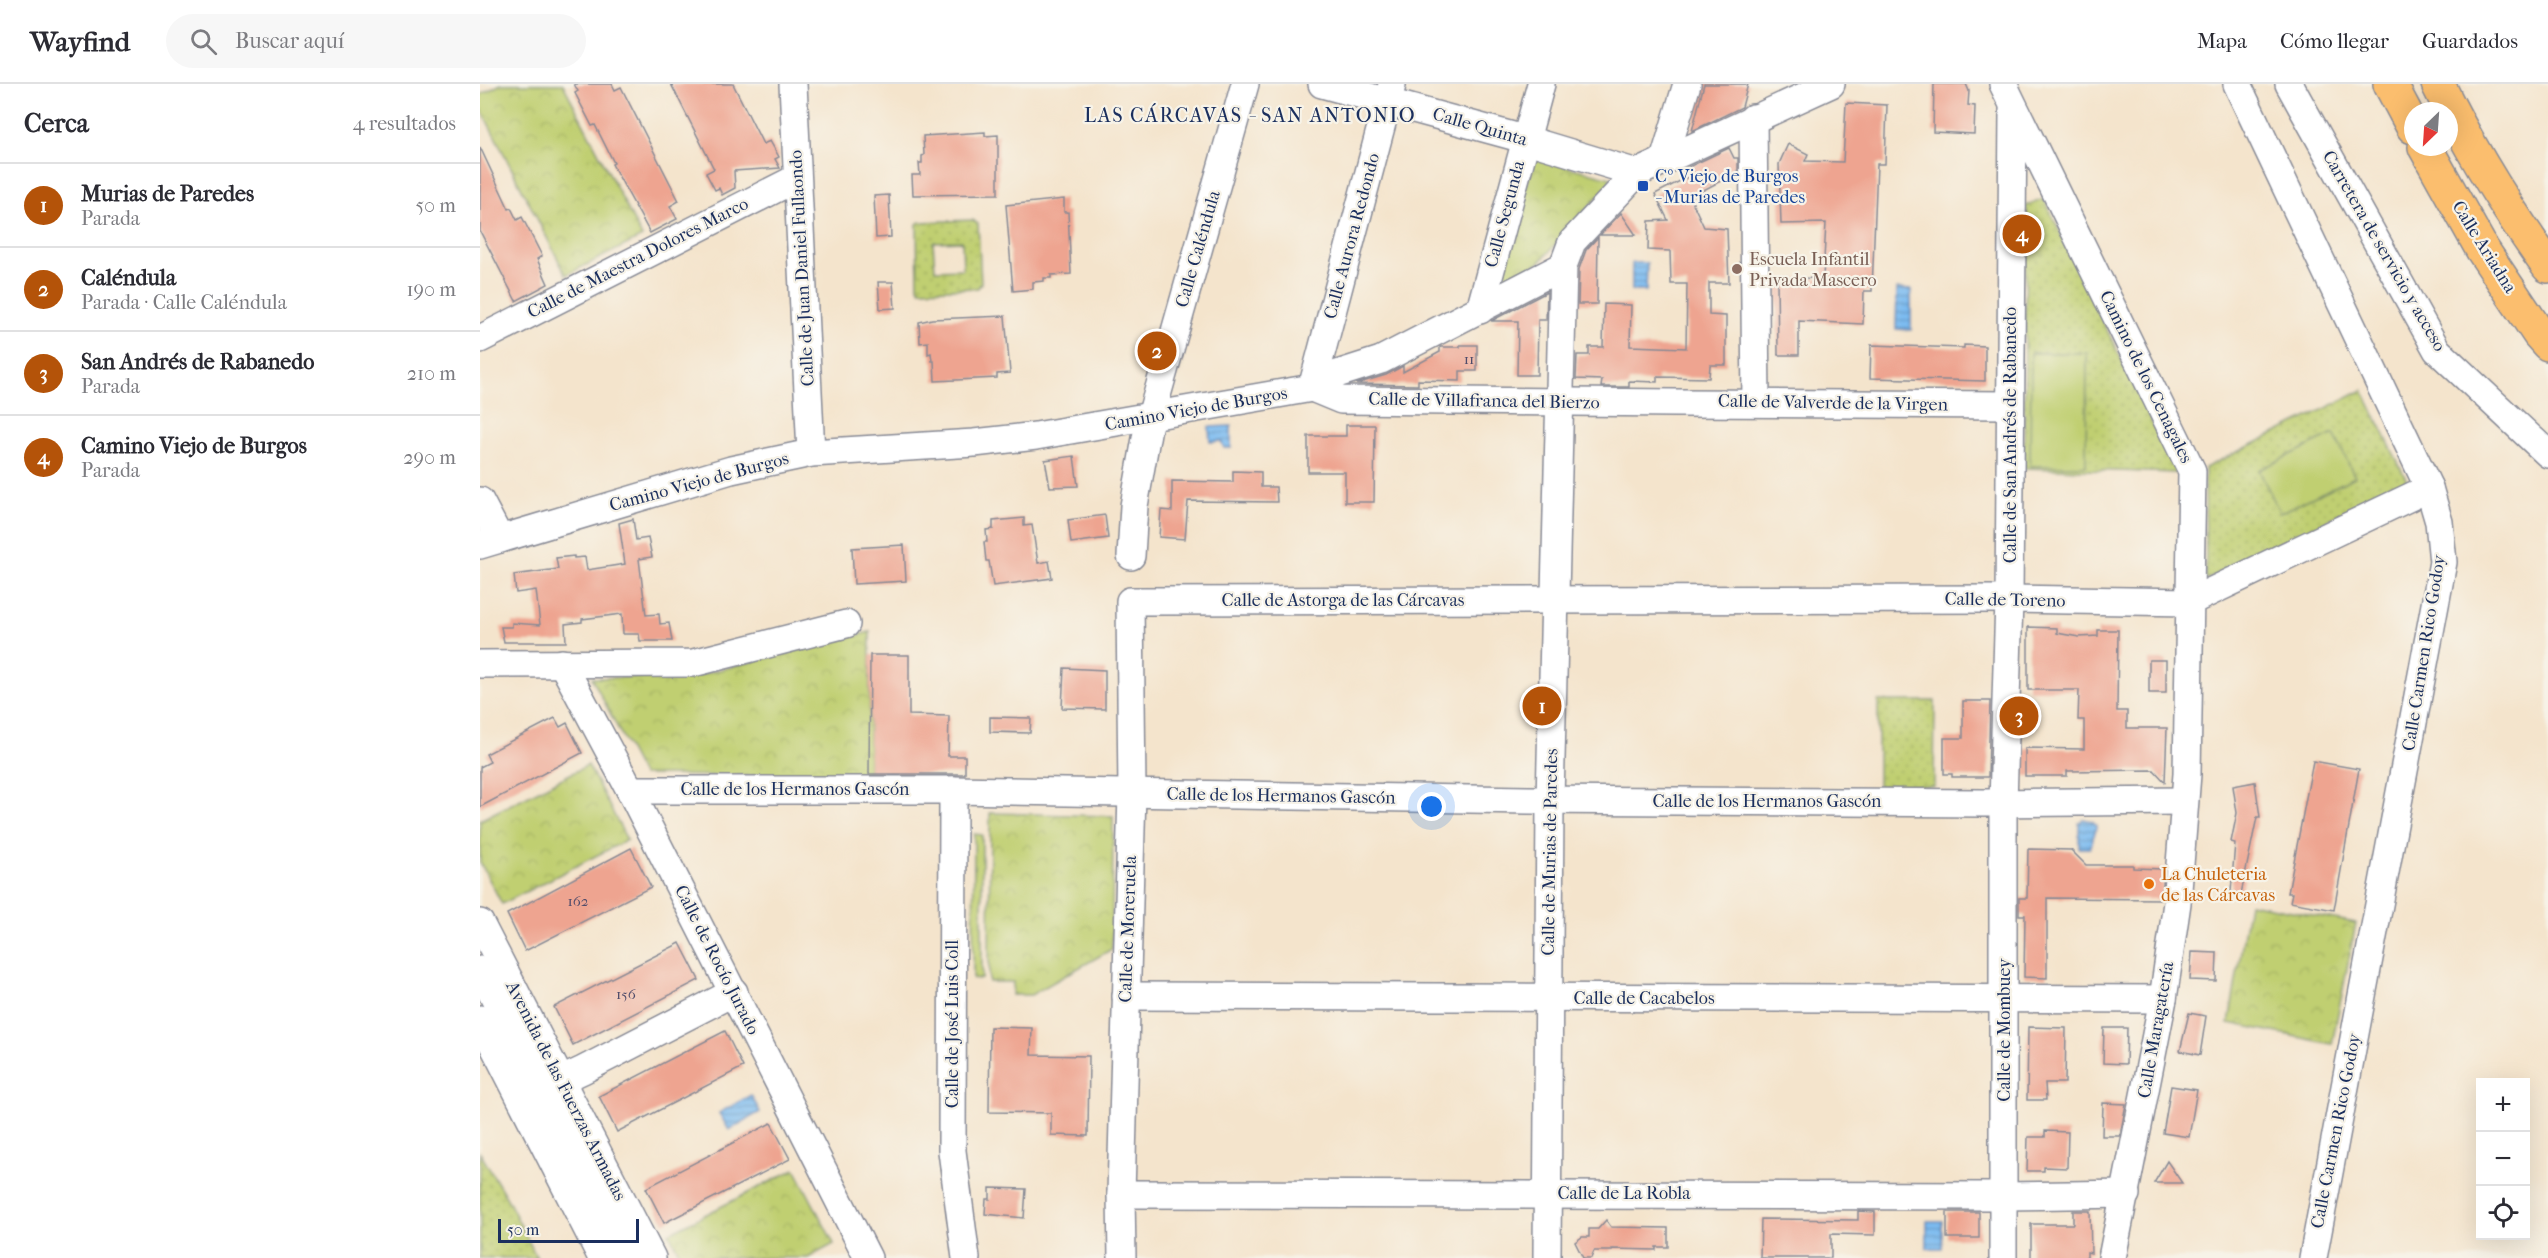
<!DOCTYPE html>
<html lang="es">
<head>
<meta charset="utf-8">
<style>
	:root { --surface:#fff; --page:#f7f7f7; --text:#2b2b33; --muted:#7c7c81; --line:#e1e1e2; --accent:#b45309 }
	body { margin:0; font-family:"IM FELL French Canon",serif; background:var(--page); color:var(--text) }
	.controls { position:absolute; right:18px; bottom:18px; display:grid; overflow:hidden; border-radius:0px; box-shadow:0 6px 24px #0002 }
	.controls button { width:54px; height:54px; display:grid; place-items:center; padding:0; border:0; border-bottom:2px solid var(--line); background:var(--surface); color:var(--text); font:30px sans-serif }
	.compass { position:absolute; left:1924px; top:18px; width:54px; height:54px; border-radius:50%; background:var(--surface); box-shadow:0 6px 24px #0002; rotate:205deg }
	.scale { position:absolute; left:18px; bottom:15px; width:141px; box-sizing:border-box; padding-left:6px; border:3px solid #1b2f5e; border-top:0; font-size:16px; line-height:21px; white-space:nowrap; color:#1b2f5e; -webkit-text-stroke:4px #f7f3e8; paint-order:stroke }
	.you { position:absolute; left:952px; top:723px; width:21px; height:21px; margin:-15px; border:4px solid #fff; border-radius:50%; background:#1a73e8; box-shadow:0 0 0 9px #1a73e833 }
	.badge { display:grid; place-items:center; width:39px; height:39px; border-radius:50%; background:var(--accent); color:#fff; font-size:20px; font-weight:700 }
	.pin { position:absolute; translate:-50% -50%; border:3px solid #fff; box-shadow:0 2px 6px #0006 }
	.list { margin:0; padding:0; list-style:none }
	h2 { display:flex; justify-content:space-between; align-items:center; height:78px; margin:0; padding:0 24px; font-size:26px }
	h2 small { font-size:20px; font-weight:400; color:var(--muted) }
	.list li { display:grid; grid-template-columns:39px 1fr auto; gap:18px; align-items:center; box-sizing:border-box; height:84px; padding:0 24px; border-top:2px solid var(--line) }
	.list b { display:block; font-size:22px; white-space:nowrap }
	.list p { margin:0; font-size:20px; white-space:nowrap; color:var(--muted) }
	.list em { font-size:20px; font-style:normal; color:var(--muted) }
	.icon { flex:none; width:33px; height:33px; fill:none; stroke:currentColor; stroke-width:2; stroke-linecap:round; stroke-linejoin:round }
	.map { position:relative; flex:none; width:2068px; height:1174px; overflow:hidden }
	header { display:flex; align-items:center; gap:36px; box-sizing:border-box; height:84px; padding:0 30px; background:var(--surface); border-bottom:2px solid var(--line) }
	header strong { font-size:28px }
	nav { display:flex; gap:33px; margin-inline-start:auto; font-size:21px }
	.search { width:420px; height:54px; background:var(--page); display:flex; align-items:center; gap:15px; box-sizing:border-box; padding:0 21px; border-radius:33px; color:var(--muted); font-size:22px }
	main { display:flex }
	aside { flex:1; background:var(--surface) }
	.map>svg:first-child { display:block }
</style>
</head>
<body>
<header>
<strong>Wayfind</strong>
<div class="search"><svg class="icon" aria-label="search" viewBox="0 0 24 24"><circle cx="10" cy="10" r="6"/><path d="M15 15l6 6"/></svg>Buscar aquí</div>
<nav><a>Mapa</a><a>Cómo llegar</a><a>Guardados</a></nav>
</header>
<main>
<aside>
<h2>Cerca<small>4 resultados</small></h2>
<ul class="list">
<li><span class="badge">1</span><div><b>Murias de Paredes</b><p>Parada</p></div><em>50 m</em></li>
<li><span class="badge">2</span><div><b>Caléndula</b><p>Parada · Calle Caléndula</p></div><em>190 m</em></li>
<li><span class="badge">3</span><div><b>San Andrés de Rabanedo</b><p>Parada</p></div><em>210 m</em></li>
<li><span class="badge">4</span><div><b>Camino Viejo de Burgos</b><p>Parada</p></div><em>290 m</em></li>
</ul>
</aside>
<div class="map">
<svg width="2068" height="1174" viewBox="0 0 2068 1174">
	<defs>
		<pattern id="grass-dots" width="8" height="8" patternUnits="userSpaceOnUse" patternTransform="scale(1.5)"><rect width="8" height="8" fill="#c0cf71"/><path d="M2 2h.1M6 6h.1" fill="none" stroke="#a4b264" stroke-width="1.8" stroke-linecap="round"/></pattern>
		<pattern id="park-crowns" width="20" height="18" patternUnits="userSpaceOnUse" patternTransform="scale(1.5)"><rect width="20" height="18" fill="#c0cf71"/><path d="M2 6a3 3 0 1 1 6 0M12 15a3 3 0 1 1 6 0" fill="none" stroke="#a4b264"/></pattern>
		<pattern id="water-rules" width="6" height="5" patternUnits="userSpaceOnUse" patternTransform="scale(1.5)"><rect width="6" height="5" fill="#7dbcf1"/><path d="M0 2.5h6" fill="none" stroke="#6699c6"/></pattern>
	</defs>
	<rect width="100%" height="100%" fill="#f7f3e8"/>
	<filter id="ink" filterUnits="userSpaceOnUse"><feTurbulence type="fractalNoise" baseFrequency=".0167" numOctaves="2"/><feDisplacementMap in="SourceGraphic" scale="12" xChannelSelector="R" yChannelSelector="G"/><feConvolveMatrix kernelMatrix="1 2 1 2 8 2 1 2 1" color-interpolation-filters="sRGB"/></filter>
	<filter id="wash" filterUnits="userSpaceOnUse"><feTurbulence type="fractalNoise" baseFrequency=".008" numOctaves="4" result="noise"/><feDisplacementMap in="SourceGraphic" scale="24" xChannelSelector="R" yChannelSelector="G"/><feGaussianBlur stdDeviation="1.35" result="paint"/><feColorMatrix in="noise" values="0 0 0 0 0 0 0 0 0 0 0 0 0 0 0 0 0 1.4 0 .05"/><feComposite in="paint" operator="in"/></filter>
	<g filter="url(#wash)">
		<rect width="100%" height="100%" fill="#f4e4cc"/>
		<g fill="url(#grass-dots)" stroke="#6e7f68" stroke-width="1.5" fill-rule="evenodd">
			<path d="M1564,115L1696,389L1544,384L1546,122Z"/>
			<path d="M493,136L498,140L501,199L498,204L440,206L438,203L437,140L440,138ZM482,157L483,185L455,186L453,158Z"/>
			<path d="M1883,306L1927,397L1726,496L1725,384Z"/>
			<path d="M1398,617H1455L1454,702H1398Z"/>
			<path d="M0,1069L29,1118L57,1174H0Z"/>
		</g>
		<g fill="url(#park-crowns)" stroke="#6e7f68" stroke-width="1.5">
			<path d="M21,0H83L162,153L86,191L0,23V11Z"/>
			<path d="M1054,74L1131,94L1132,97L1059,179L1026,197L1021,195Z"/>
			<path d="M390,548L389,693L162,691L112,594L215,592Z"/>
			<path d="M108,681L147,756L22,820L0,778V736Z"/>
			<path d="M510,729L633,732L632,865L551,911H532L533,898H509Z"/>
			<path d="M1769,819L1876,839L1852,960L1749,939Z"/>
			<path d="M315,1085L354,1160L328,1174H202L189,1149Z"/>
		</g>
		<g fill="#c0cf71" stroke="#6e7f68" stroke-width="1.5">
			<path d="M1551,269H1607L1606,382H1550Z"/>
			<path d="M1854,350L1875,393L1800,429L1779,386Z"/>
			<path d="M494,750L502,751V895H493Z"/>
		</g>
		<g fill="url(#water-rules)" stroke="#4c76a8" stroke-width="1.5">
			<path d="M1152,179H1167L1166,207H1152Z"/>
			<path d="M1417,205L1431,206V246L1416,245Z"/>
			<path d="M751,342V364H744L741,357L730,358L729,343Z"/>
			<path d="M1603,735L1612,737L1617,741L1610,764H1599V739Z"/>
			<path d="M271,1011L280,1028L249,1046L239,1029Z"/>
			<rect x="1447" y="1137" width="15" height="27"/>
		</g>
		<g id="blocks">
			<g fill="#eea490">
				<path d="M94,0H132L135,6L141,3L199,117L190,122L197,135L170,149L132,80L134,79L115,41L112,42L95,9L98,7Z"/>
				<path d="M191,0H253L283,60L290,57L299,73L295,75L300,84L254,87L255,104L242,111L239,104L235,106L226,89L234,85Z"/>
				<path d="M1224,0H1268L1262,23L1212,47Z"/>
				<path d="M1454,0H1486L1489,7L1488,21L1495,22L1494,50L1453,48Z"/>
				<path d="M1366,19L1407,21L1405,80H1397L1392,207H1384L1383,240L1319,237V271H1298L1297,195L1343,194L1346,139L1301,140L1299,80L1308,60L1328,70L1325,77L1363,78Z"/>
				<path d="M505,48V52L518,51V110L433,111L432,91H440L439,79H442V72L444,71L443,52Z"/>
				<path d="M0,63L29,125L31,124L37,136L42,133L62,172L57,175L68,200L36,217L0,147Z"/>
				<path d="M1249,64L1254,74H1258V88L1210,113L1224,143L1247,145L1249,199H1229V231L1246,232V281H1230L1229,294L1177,293V298L1149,297V303H1121L1122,296L1096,295L1097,271H1109V263H1123L1124,220L1151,221L1150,262L1206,264L1207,200H1191L1190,167L1168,166L1169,137L1188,136L1175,110L1206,94L1202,86Z"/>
				<path d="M409,111L411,153L396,154L394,112Z"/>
				<path d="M584,115V128H588L591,190L571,191V194H564V197L553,198V205L533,207L526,121Z"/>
				<path d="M1141,129L1156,151H1120Z"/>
				<path d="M1118,153L1117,220H1098L1099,185L1106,166Z"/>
				<path d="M398,198H413L415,224L400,225Z"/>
				<path d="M1067,208L1066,236H1058L1057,291H1037L1038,237H1011Z"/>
				<path d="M525,232L530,289L517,290V294L455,297L454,277H452L451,269L448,270V258L440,259L439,238L452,235Z"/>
				<path d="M980,261H997V287H980V297L938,296V301L876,300L906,291L923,282V288L960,268V263H980Z"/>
				<path d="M1391,261L1484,264V261L1505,262V297L1390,294Z"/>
				<path d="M866,341H895L894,418H865V388H828V352H866Z"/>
				<path d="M594,372L598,402L570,403L565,376Z"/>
				<path d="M753,387L781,388V403H796L797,418L708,417L705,455L679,453L681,426L692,427V397L753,398Z"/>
				<path d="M625,431L628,454L591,459L588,436Z"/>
				<path d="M544,434V442L552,441L558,479L569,477L572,494L513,502L509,477H506L504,458H507L506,446L513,445V437Z"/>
				<path d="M153,435L156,456L168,454L172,473L159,475L166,531L179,530L180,540L189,539L192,557H160L159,550H143L142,530L102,535V538L85,540L86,558H24L21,543H32V539L60,541L56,506L36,509L34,491L78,485L76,474L94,472V474L105,473L107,486L145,480L139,439Z"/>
				<path d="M424,461L426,497L374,500L372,464Z"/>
				<path d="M1548,543L1577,544V549L1599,553L1618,552V546H1638L1637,627H1647V644H1687L1685,698L1674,686L1587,687V692H1545V664L1604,665V636H1598L1599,606H1548Z"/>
				<path d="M390,571H429V631L469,632L468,672H485V690H389Z"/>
				<rect x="1669" y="576" width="17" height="33"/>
				<path d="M584,584L625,586V625L582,624Z"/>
				<path d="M1483,617H1510L1508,693H1472V690H1464V654H1483Z"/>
				<path d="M510,633L551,634L550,649L510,648Z"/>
				<path d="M75,634L80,643L87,639L102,669L0,723V683L10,678L6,670Z"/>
				<path d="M1833,677L1879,685L1854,826L1810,818L1812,809H1808Z"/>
				<path d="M1775,698L1780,733H1777L1761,810L1751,808L1755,759L1751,758L1757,729L1753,702Z"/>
				<path d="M151,764L171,803L45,867L27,830Z"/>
				<path d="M1548,765L1591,766L1606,781H1653V784L1684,785L1682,815L1567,814V894L1544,893L1545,831H1539V814H1547Z"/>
				<path d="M200,859L219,896L93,961L74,923Z"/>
				<path d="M1712,868L1737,869L1736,897L1710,896Z"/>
				<path d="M1709,929L1726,932L1720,971L1700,967Z"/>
				<path d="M510,943L552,944L551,971L609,972L608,1052L571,1051V1029L509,1028Z"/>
				<path d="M1548,943L1586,944L1585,999H1565L1566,1016H1547Z"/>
				<path d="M1624,944H1647L1646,980L1623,979Z"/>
				<path d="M245,947L263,983L137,1048L119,1012Z"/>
				<path d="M1691,1002L1717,1006L1709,1053L1683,1049Z"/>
				<path d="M1623,1019L1646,1020L1640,1052H1622Z"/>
				<path d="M291,1039L310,1075L184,1139L166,1104Z"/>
				<path d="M1565,1047L1588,1048L1587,1084L1564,1083V1087H1547L1548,1053H1565Z"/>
				<path d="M1687,1077L1702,1099H1674Z"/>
				<path d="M510,1104L546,1105L544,1134L505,1130L506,1115H510Z"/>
				<path d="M1378,1127L1395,1128V1151L1351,1150V1174H1280L1281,1135L1378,1136Z"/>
				<path d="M1593,1127H1610L1611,1169L1607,1168V1174H1551V1140H1593Z"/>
				<rect x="1467" y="1128" width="32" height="26"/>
				<path d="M1126,1136L1131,1143L1188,1144V1163H1176V1166L1132,1165V1167H1114L1111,1174H1103L1095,1158L1102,1153H1109V1145H1118Z"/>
			</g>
		</g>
	</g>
	<g filter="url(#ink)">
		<use href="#blocks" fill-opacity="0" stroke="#888a95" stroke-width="1.5"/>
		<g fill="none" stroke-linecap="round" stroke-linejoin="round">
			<g stroke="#888a95" stroke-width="30">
				<g id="minor">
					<path d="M313,0L331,369"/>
					<path d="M842,0L1044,55L1157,89"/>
					<path d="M1523,0L1712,387L1707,690L1697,819L1683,915L1632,1174"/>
					<path d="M1757,0L1949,404L1959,438L1963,478L1833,1174"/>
					<path d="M1809,0L1957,266L2068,370"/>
					<path d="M1273,34L1276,318"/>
					<path d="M1184,76L1207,0"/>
					<path d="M1000,226L1061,0"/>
					<path d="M0,255L317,94"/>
					<path d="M832,304L861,316C1084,319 1306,319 1529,321"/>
					<path d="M832,304L912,1"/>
					<path d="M0,417L20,455"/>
					<path d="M0,461L251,386L331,369L494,359L556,352L832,304L854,291L901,276L1083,182"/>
					<path d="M651,472L654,422L668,343L765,0"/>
					<path d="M82,579L150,706L388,1174"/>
					<path d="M0,580L213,579L366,540"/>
					<path d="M150,706H473L1048,716L1504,719L1704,717"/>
					<path d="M473,706L472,1067L486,1174"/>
					<path d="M0,839L172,1174"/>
					<path d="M0,886L147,1174"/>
					<path d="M646,912L1683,915"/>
					<path d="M0,935L122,1174"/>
					<path d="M78,991L88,993L103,986L254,908"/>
					<path d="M641,1110L1524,1112L1646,1110"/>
					<path d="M642,1174L641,1110L652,709L650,517L1529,515L1709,518L1949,404"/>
					<path d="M1067,1174L1070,716L1083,182L1092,158L1157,89L1351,0"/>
					<path d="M1523,1174V719L1529,515L1533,26"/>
				</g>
			</g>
			<g stroke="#888a95" stroke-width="36">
				<g id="highway">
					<path d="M1910,0L1933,43"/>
					<path d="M1958,0C1989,64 2027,125 2068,182"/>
					<path d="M1945,63L2002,165L2059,250L2068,260"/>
				</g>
			</g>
			<use href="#minor" stroke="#fff" stroke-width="27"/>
			<use href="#highway" stroke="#fbbe6e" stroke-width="33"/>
		</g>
	</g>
	<rect fill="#1a4fb4" stroke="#f7f3e8" stroke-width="2" x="1157" y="96" width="12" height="12" rx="3"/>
	<circle fill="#8d6e63" stroke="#f7f3e8" stroke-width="2" cx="1257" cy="185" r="6"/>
	<circle fill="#e8710a" stroke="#f7f3e8" stroke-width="2" cx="1669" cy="800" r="6"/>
	<g text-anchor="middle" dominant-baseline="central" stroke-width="4.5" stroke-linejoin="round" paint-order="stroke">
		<g font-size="15" fill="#504c6a">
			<text x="989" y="275">11</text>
			<text x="98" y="817">162</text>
			<text x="146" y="910">156</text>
		</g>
		<g font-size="18" fill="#1b2f5e" stroke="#f7f3e8">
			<text transform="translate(1000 43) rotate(16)">Calle Quinta</text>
			<text transform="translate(1025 130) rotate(-75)">Calle Segunda</text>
			<text transform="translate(872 152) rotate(-75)">Calle Aurora Redondo</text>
			<text transform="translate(2004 163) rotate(58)">Calle Ariadna</text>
			<text transform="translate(718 165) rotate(-74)">Calle Caléndula</text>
			<text transform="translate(1904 167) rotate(60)">Carretera de servicio y acceso</text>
			<text transform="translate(158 174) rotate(-27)">Calle de Maestra Dolores Marco</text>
			<text transform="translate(322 184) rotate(-93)">Calle de Juan Daniel Fullaondo</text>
			<text transform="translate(1666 293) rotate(64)">Camino de los Cenagales</text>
			<text transform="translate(1004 317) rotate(1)">Calle de Villafranca del Bierzo</text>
			<text transform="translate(1353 319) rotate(1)">Calle de Valverde de la Virgen</text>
			<text transform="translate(716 325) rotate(-10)">Camino Viejo de Burgos</text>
			<text transform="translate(1530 351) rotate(-90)">Calle de San Andrés de Rabanedo</text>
			<text transform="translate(219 398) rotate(-15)">Camino Viejo de Burgos</text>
			<text x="863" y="516">Calle de Astorga de las Cárcavas</text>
			<text transform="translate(1525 516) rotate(1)">Calle de Toreno</text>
			<text transform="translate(1944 569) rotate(-81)">Calle Carmen Rico Godoy</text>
			<text x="315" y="705">Calle de los Hermanos Gascón</text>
			<text transform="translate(801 712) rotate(1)">Calle de los Hermanos Gascón</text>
			<text x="1287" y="717">Calle de los Hermanos Gascón</text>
			<text transform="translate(1070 768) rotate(-89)">Calle de Murias de Paredes</text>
			<text transform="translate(648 845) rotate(-88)">Calle de Moreruela</text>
			<text transform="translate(237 876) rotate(63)">Calle de Rocío Jurado</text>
			<text x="1164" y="914">Calle de Cacabelos</text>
			<text transform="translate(472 940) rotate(-90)">Calle de José Luis Coll</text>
			<text transform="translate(1524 946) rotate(-90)">Calle de Mombuey</text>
			<text transform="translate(1676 946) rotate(-80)">Calle Maragatería</text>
			<text transform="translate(86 1007) rotate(63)">Avenida de las Fuerzas Armadas</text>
			<text transform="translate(1856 1047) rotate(-79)">Calle Carmen Rico Godoy</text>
			<text x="1144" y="1109">Calle de La Robla</text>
		</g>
		<g font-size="18" fill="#164399" stroke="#f7f3e8" text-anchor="start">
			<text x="1175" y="92">Cº Viejo de Burgos<tspan x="1175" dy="21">- Murias de Paredes</tspan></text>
		</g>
		<g font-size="18" fill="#785e54" stroke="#f7f3e8" text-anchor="start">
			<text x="1269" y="175">Escuela Infantil<tspan x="1269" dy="21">Privada Mascero</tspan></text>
		</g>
		<g font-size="18" fill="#c56008" stroke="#f7f3e8" text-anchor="start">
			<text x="1681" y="790">La Chuleteria<tspan x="1681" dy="21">de las Cárcavas</tspan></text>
		</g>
		<g font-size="20" letter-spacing="1.5" fill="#1b2f5e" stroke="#f7f3e8">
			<text x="770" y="31">LAS CÁRCAVAS - SAN ANTONIO</text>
		</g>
	</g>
</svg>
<div class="controls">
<button>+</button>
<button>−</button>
<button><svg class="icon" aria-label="locate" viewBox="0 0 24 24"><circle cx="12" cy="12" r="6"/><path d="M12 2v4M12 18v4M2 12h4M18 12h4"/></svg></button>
</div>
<svg class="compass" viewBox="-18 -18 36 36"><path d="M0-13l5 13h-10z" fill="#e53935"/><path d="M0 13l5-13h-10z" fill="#7c7c81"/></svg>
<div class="scale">50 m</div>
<div class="you"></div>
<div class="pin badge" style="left:1062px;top:622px">1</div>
<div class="pin badge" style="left:677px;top:267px">2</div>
<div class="pin badge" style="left:1539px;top:632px">3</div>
<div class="pin badge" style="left:1542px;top:150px">4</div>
</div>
</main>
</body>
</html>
